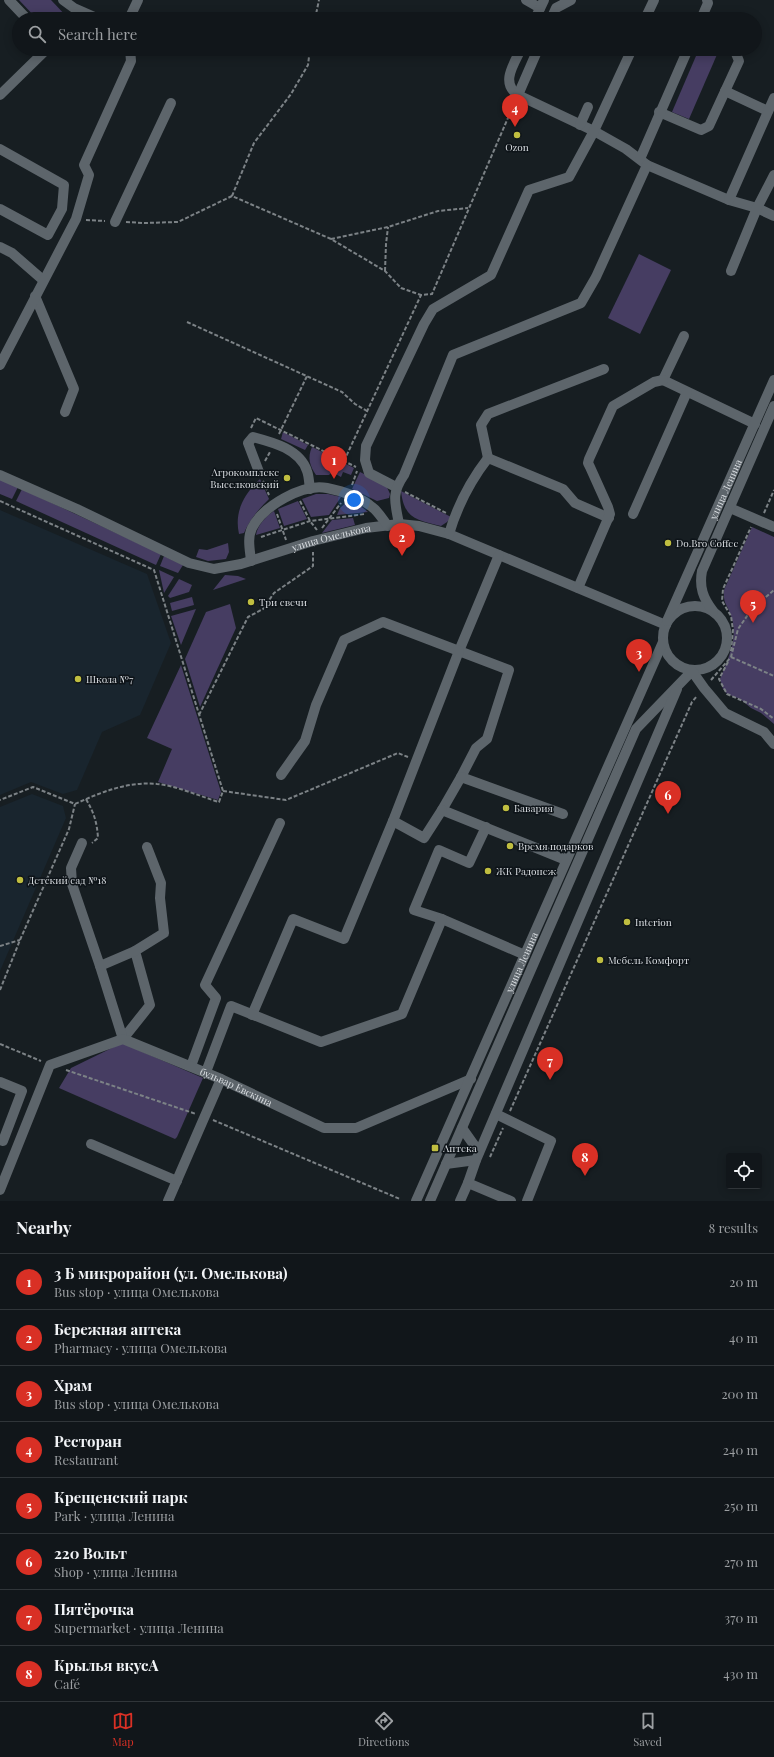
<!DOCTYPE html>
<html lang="en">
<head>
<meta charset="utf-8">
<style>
	:root { --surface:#11161a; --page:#1a1f23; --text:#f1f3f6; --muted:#9c9fa2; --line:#303539; --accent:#d93025 }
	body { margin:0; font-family:"Playfair Display",serif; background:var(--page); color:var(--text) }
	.controls { position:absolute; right:12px; bottom:12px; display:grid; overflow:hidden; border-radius:4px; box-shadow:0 2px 10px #0003 }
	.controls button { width:36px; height:36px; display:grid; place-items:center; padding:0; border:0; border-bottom:1px solid var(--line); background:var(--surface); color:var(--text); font:20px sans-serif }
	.you { position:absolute; left:354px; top:500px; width:14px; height:14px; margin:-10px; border:3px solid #fff; border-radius:50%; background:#1a73e8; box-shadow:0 0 0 6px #1a73e833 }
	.badge { display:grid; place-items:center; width:26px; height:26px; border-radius:50%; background:var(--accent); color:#fff; font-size:13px; font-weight:700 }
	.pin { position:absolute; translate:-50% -33px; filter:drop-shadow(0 1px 2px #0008) }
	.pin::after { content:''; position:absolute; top:21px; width:14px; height:12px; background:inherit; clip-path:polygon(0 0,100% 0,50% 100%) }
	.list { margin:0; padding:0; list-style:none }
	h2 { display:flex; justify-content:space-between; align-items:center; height:52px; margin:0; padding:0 16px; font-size:17px }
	h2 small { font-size:13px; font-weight:400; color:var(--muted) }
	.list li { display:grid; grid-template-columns:26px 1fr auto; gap:12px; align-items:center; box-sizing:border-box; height:56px; padding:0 16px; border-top:1px solid var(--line) }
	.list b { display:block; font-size:15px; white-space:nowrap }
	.list p { margin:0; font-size:13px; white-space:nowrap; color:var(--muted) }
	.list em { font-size:13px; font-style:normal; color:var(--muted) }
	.icon { flex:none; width:22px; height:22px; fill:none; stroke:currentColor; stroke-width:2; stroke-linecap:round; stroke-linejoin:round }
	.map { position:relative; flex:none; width:774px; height:1201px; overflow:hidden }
	.search { position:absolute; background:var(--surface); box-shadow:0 2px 10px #0003; left:12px; right:12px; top:12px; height:44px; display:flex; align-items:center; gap:10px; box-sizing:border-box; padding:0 14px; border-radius:22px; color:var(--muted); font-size:15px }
	.sheet { height:500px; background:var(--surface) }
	nav { display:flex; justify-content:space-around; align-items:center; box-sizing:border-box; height:56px; border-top:1px solid var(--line); background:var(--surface); font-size:11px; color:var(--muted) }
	nav a { display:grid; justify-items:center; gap:2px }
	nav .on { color:var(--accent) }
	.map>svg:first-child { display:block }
</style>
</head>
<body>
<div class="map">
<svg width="774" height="1201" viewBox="0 0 774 1201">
	<rect width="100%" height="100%" fill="#171e22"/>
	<g fill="#19252e">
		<path d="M0,510L147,574L171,643L140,715L102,732L77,790L63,794L31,782L0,795Z"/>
		<path d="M32,794L63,806L66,818L0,971V807Z"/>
	</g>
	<g fill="#463d62">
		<path d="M19,0H51L68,18L37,19Z"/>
		<path d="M699,49L719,50L689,119L672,112Z"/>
		<path d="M639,254L671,270L640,334L608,318Z"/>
		<path d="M283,432L308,445L305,450L281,439Z"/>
		<path d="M312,447L354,468L351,475L343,472L341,477L332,472L329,475H316C310,466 307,458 312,447Z"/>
		<path d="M360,472L386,485L390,494L389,498L377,501L352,489Z"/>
		<path d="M0,479L18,487L12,499L0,494Z"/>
		<path d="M260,479L269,499C258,510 250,519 244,533L239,534C234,512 244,494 260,479Z"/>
		<path d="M22,489L161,554L156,565L16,501Z"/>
		<path d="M401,491L451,517L447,522L441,526C417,520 404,519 401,491Z"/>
		<path d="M316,494H328L341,497L329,515L311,517L302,499Z"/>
		<path d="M298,501L307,519L284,526L278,509Z"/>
		<path d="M348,501L358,504L368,512L337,515L340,508Z"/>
		<path d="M274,511L280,528L256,535C257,526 266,516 274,511Z"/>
		<path d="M353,518L355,525L322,533L332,520Z"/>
		<path d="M752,527L774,537V724L761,713L751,708L740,699L727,694L723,689L720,679C728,659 739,637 731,616C727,603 723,605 724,590Z"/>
		<path d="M228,543L229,552L226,559L208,561L196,557L199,549L207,550Z"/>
		<path d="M164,556L183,565L178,573L160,566Z"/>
		<path d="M159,570L174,577L164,593Z"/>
		<path d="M225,575L238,576L246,579L213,590Z"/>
		<path d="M179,579L192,585L189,592L170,598L168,596Z"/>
		<path d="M192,597L194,605L172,611L170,603Z"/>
		<path d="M230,604L236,628L200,707L185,659L206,612Z"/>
		<path d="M196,609L181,645L171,616Z"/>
		<path d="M181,665L221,792L218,800L158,782L172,749L147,738Z"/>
		<path d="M122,1043L203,1078L177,1137L175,1139L59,1088L71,1068Z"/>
	</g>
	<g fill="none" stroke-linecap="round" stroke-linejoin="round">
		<g stroke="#7c8286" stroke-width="2" stroke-dasharray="4 2" stroke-linecap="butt">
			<path d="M315,19L319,0"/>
			<path d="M232,196L254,143L291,94L308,65L310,49"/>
			<path d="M86,220L105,221"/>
			<path d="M126,222L144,223L178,222L232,196L331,239L385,271L401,288L421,295"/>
			<path d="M331,239L388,227L438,211L468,208"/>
			<path d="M385,271L386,244L388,227"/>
			<path d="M187,322L342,392L355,404L367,411"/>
			<path d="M251,428L256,418L356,467"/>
			<path d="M279,434L307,376"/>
			<path d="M265,461L270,452"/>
			<path d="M344,461L421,295L432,294L514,104"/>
			<path d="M263,481L269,495"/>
			<path d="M352,485L357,471"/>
			<path d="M405,492L446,513"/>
			<path d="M0,501L154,570L223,791L219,802C202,797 174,785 157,784C129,781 101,792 75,804L33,787L0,800"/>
			<path d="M300,501L310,521L317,530"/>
			<path d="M764,513L774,490"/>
			<path d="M277,514L286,540"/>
			<path d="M322,528L341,503"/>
			<path d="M261,537L310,521L365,514"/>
			<path d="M731,651L733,630L731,616L722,601L723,589L751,527"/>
			<path d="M731,657L774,676"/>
			<path d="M728,662L719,679L727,694L761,709L774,719"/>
			<path d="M711,680L731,657L738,629L752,609L774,590"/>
			<path d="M199,715L248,617L263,609L274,593L313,566V552"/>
			<path d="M223,791L286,800L398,753L408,757"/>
			<path d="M86,799C94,813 97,822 98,838L92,843"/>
			<path d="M0,946L20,940"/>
			<path d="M0,990L20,940L69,829L75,804"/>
			<path d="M0,1044L41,1061"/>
			<path d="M66,1070L196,1114"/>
			<path d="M510,1111L692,702L697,696"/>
			<path d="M213,1120L400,1199"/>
			<path d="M490,1157L503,1128"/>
		</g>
		<g stroke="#5d656b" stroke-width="10">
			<path d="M9,0L27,19"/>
			<path d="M63,0L74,8L99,19"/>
			<path d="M526,0L540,8"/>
			<path d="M129,19L138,0"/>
			<path d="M535,19L544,0"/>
			<path d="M551,19L556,8L571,0"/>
			<path d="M645,19L654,0"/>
			<path d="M701,19L708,3L707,0"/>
			<path d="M521,49C514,64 500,83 518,95L594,131L626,149L647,165L729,200L757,208L774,216"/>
			<path d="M725,91L768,111"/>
			<path d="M0,95L47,49"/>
			<path d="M518,95L538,49"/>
			<path d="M659,112L701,130L709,126L739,61L735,51L729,49"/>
			<path d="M580,125L588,107"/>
			<path d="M0,149L64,185L62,209L48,235L0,209"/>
			<path d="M640,159L688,49"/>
			<path d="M729,200L774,98"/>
			<path d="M115,222L171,103"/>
			<path d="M0,247L12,253L43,280"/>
			<path d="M731,271L757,208L774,175"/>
			<path d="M35,296L74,389L65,412"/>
			<path d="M684,336L663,380L755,424"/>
			<path d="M0,365L76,219L89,175L84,165L131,61L130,49"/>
			<path d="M488,458L481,425L488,414L604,369"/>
			<path d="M259,472L248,443L253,437C272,442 300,449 307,471C309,476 309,483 310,489"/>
			<path id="s1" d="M0,475L77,509L189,563L214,569L241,564L313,541L366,528L399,524L419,526L449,534L666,625"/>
			<path d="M396,487L369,473L365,460L366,446L424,324L433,309L491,275L529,190L569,177L594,131L632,49"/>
			<path d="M730,508L774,527"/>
			<path d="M633,514L687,392"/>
			<path d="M399,524C395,502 391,494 404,475L453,355L581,303L596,277L647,165"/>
			<path d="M449,534C457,507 471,480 488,458L563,489L575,503L609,518"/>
			<path d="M251,561C250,550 247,538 252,528C263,506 303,483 327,488C342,491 360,497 372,507C378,511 383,520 388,526"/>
			<path d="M578,588L610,514L608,507L590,467L588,463L589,459L613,406L654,382L663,380"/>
			<circle cx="695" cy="638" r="32"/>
			<path d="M713,611C703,598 699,587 702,571L774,406"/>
			<path id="s2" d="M667,621L774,380"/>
			<path d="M461,777L476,748L487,739L509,670L459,651L499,555"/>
			<path d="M563,814L461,777L442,810L566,860"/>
			<path d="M393,821L424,838L442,810"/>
			<path d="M486,827L469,863L439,850L414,910L442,919L525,955"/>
			<path d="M82,843L71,868L72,884L100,966"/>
			<path d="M252,1015L293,919L344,939L393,821L459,651L383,622L344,640L316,705L305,741L281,775"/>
			<path d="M123,1039L150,1005L135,951L164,933L160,898L161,883L147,847"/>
			<path d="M123,1039L100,966L135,951"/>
			<path d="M191,1066L216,998L205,985L280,823"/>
			<path d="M206,1072L231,1006L321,1042L402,1014L442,919"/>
			<path d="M0,1082L22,1091L3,1141L0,1140"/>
			<path d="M496,1114L551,1141L527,1201"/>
			<path d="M462,1128L479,1152"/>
			<path d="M91,1144L177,1181"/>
			<path d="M446,1164L476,1160"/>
			<path d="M468,1183L511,1201"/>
			<path id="s3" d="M0,1190L50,1065L123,1039L221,1079L324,1128H356L471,1079"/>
			<path d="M168,1201L221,1079"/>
			<path id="s4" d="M416,1201L663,642"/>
			<path d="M430,1201L636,729L692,671L704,688L725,713L764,732L774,744"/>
			<path d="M460,1201L468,1183L476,1160L677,689"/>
		</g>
	</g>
	<g fill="#c0be40" stroke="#0e1419" stroke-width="1.5">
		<circle cx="517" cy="135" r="4"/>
		<circle cx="287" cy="478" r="4"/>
		<circle cx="668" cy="543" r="4"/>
		<circle cx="251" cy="602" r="4"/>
		<circle cx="78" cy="679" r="4"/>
		<circle cx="506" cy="808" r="4"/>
		<circle cx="510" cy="846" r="4"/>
		<circle cx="488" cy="871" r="4"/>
		<circle cx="20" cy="880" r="4"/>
		<circle cx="627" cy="922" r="4"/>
		<circle cx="600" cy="960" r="4"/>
		<rect x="431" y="1144" width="8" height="8" rx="2"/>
	</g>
	<g text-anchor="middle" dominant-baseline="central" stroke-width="3" stroke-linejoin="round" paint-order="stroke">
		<g font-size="10" fill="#d9dde1" stroke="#0e1419" text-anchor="start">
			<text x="517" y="147" text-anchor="middle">Ozon</text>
			<text x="279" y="472" text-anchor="end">Агрокомплекс<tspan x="279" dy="12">Выселковский</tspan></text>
			<text x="676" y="543">Do.Bro Coffee</text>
			<text x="259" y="602">Три свечи</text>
			<text x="86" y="679">Школа №7</text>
			<text x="514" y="808">Бавария</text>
			<text x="518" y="846">Время подарков</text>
			<text x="496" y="871">ЖК Радонеж</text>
			<text x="28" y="880">Детский сад №18</text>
			<text x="635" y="922">Interion</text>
			<text x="608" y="960">Мебель Комфорт</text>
			<text x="443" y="1148">Аптека</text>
		</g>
		<g font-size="10" fill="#d9dde1" stroke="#0e1419">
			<text stroke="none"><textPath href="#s2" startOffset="144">улица Ленина</textPath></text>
			<text stroke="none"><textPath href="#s1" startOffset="356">улица Омелькова</textPath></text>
			<text stroke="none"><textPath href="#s4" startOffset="261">улица Ленина</textPath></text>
			<text stroke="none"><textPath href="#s3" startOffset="335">бульвар Евскина</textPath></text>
		</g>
	</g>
</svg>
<div class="controls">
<button><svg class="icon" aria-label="locate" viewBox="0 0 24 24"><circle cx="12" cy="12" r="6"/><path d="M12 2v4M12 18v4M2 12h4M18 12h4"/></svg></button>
</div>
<div class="you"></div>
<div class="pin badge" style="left:334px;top:479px">1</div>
<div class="pin badge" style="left:402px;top:556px">2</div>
<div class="pin badge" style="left:639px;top:672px">3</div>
<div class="pin badge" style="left:515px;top:127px">4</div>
<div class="pin badge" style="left:753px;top:623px">5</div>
<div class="pin badge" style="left:668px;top:814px">6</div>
<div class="pin badge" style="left:550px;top:1080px">7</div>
<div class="pin badge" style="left:585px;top:1176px">8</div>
<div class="search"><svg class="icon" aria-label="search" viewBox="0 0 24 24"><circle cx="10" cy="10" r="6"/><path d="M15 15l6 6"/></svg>Search here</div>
</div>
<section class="sheet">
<h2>Nearby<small>8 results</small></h2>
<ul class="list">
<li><span class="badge">1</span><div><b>3 Б микрорайон (ул. Омелькова)</b><p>Bus stop · улица Омелькова</p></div><em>20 m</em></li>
<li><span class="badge">2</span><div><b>Бережная аптека</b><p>Pharmacy · улица Омелькова</p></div><em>40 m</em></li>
<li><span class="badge">3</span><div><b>Храм</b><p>Bus stop · улица Омелькова</p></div><em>200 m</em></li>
<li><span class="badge">4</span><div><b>Ресторан</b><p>Restaurant</p></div><em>240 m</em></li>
<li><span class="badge">5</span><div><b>Крещенский парк</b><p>Park · улица Ленина</p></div><em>250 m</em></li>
<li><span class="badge">6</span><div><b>220 Вольт</b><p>Shop · улица Ленина</p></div><em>270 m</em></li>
<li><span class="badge">7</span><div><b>Пятёрочка</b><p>Supermarket · улица Ленина</p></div><em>370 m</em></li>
<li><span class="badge">8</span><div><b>Крылья вкусА</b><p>Café</p></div><em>430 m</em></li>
</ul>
</section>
<nav>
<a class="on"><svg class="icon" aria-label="map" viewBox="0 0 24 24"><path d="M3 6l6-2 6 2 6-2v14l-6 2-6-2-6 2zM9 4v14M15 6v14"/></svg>Map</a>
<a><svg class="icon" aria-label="directions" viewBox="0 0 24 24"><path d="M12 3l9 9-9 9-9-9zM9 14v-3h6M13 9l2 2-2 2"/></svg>Directions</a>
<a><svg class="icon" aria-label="saved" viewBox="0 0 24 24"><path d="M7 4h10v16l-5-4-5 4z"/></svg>Saved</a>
</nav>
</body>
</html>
